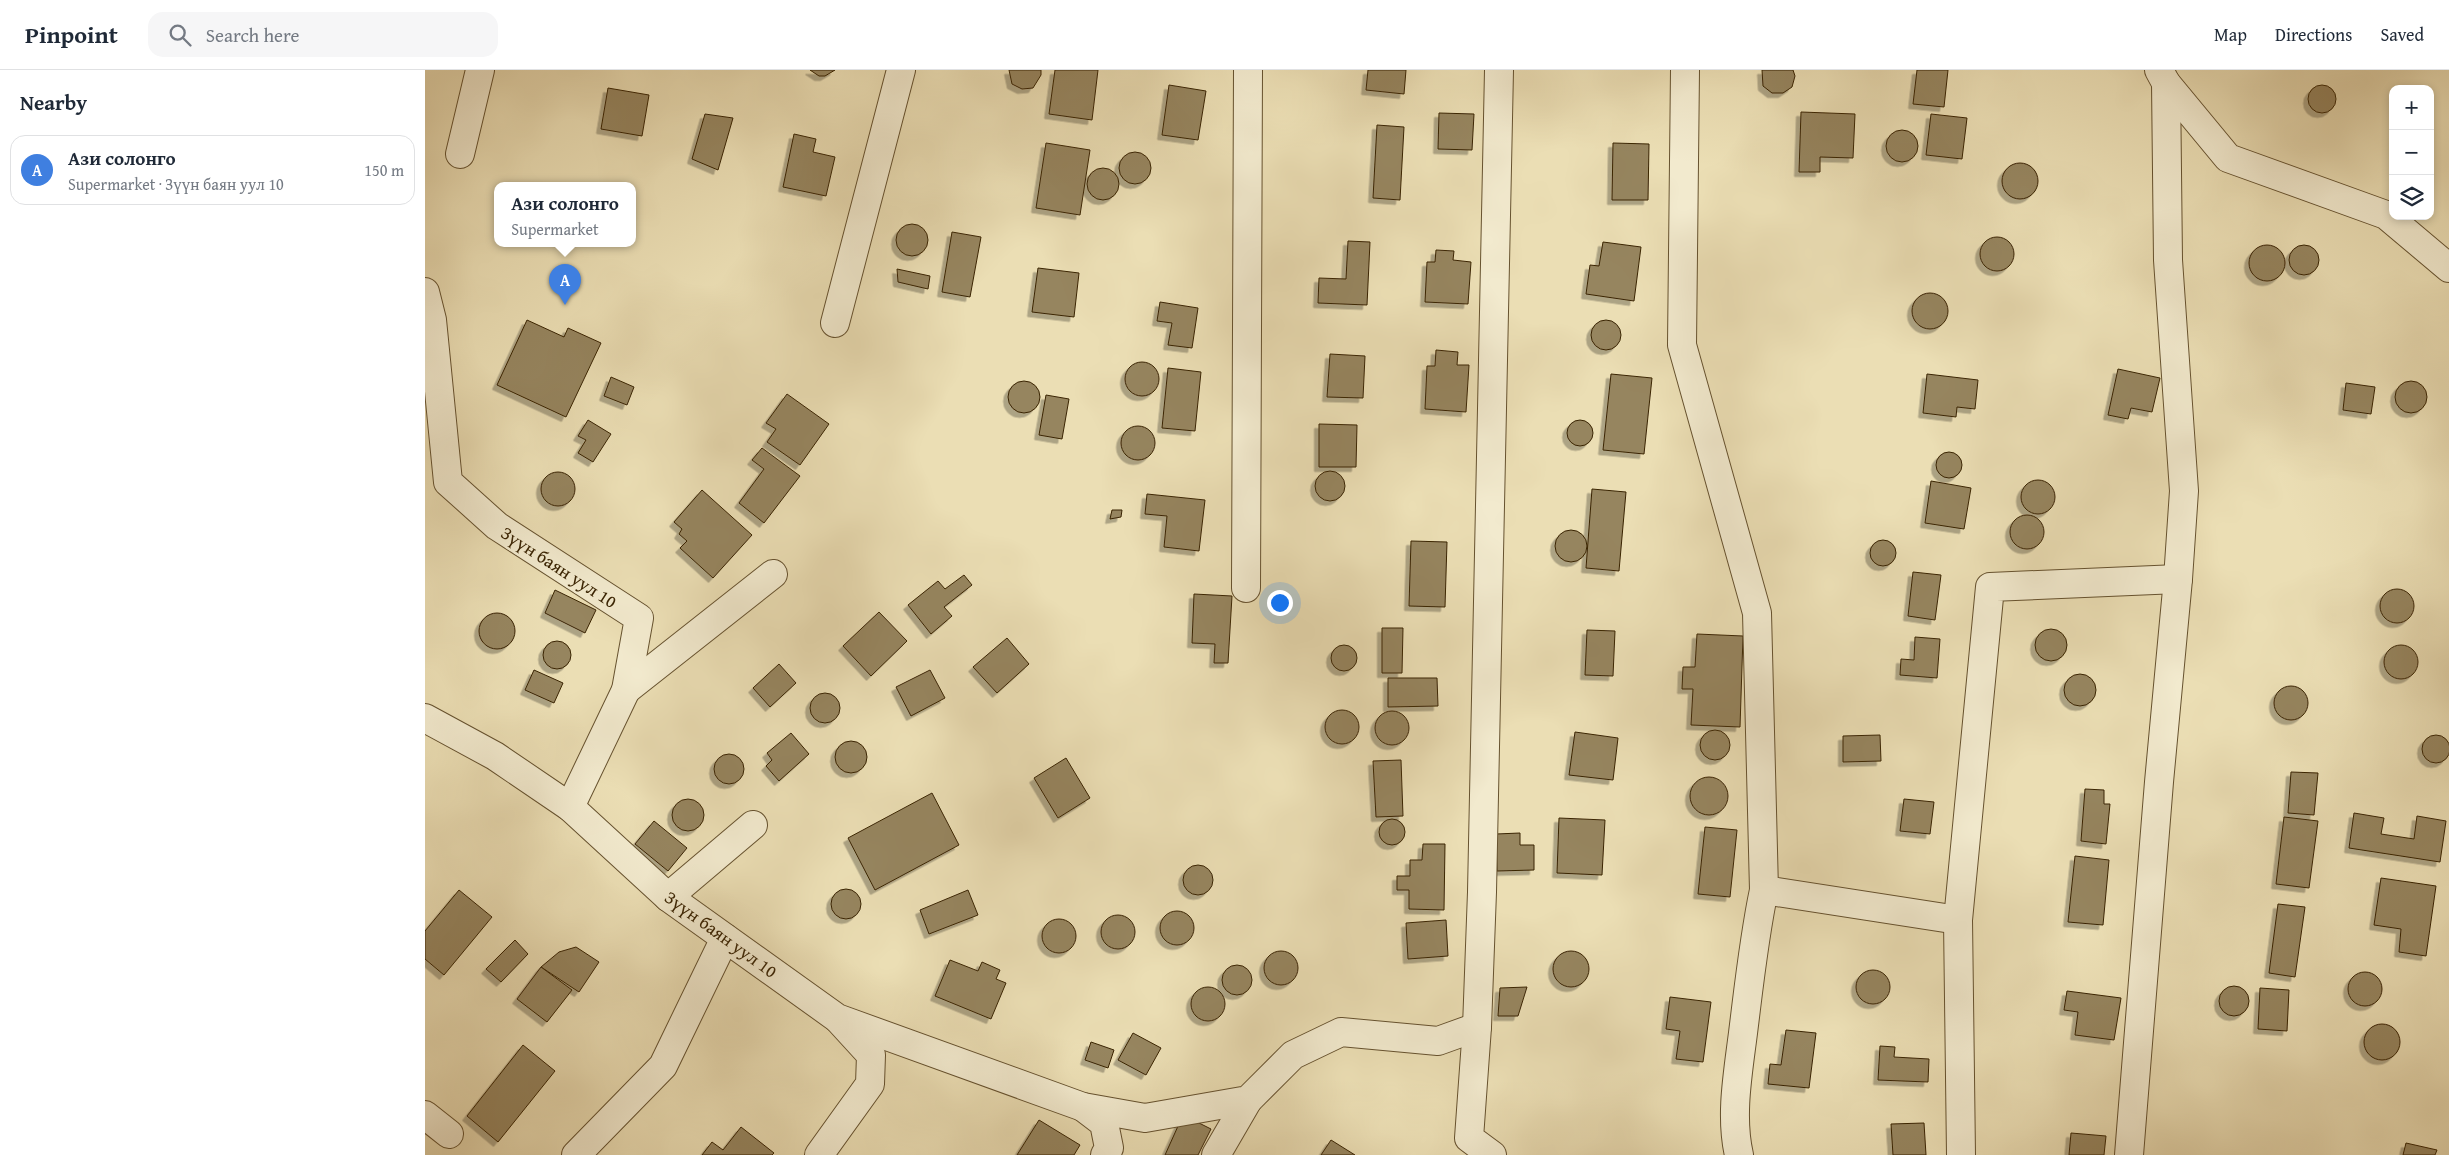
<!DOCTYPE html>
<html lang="en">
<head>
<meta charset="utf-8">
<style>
	:root { --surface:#fff; --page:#f6f6f7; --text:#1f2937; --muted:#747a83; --line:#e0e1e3; --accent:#8f2418 }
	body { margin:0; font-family:"Gentium Book Plus",serif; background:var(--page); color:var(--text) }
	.controls { position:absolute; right:15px; top:15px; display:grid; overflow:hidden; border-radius:10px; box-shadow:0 2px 8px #0003 }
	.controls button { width:45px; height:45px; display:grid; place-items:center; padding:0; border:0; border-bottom:1px solid var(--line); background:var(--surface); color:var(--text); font:25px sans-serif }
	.you { position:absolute; left:854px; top:532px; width:18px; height:18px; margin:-12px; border:4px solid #fff; border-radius:50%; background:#1a73e8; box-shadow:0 0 0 8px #1a73e833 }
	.badge { display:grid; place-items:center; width:32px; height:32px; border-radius:50%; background:var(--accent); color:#fff; font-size:16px; font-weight:700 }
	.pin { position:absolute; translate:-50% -41px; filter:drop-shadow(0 1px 2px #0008) }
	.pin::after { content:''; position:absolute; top:26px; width:18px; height:15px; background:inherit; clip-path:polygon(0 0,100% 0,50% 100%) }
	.popup { position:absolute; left:69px; top:112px; width:142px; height:65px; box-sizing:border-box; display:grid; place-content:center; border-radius:10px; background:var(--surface); filter:drop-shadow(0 1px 4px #0005); font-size:16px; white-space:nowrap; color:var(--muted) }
	.popup b { font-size:19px; color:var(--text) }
	.popup::after { content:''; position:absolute; left:50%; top:100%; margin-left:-10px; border:10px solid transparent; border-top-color:var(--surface) }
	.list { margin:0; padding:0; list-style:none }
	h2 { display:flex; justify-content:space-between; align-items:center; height:65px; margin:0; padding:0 20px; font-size:21px }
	h2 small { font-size:16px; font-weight:400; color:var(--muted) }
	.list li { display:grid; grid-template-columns:32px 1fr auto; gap:15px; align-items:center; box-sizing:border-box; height:70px; margin:0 10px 10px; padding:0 10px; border:1px solid var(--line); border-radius:15px }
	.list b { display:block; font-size:19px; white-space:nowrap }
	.list p { margin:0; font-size:16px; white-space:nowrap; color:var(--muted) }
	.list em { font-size:16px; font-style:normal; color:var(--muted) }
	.icon { flex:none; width:28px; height:28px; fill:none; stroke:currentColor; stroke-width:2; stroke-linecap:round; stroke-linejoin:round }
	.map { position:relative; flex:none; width:2024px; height:1085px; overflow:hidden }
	header { display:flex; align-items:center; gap:30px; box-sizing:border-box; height:70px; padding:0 25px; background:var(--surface); border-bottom:1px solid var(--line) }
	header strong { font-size:24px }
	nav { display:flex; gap:28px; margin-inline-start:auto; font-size:18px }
	.search { width:350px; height:45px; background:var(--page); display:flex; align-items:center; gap:12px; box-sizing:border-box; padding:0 18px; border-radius:15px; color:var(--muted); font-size:19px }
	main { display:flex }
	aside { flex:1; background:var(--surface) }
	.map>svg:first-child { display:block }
</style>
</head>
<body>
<header>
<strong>Pinpoint</strong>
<div class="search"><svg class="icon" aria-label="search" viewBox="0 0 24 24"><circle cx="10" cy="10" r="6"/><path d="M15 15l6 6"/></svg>Search here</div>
<nav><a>Map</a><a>Directions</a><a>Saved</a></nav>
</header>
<main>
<aside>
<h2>Nearby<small></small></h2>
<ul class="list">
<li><span class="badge" style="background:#3f7fe0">A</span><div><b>Ази солонго</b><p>Supermarket · Зүүн баян уул 10</p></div><em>150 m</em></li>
</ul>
</aside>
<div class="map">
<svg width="2024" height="1085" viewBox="0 0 2024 1085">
	<defs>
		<filter id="shadow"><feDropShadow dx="-4.5" dy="4.5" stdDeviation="0" flood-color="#0004"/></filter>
	</defs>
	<rect width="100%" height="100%" fill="#ebdeb4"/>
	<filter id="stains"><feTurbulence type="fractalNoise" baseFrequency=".004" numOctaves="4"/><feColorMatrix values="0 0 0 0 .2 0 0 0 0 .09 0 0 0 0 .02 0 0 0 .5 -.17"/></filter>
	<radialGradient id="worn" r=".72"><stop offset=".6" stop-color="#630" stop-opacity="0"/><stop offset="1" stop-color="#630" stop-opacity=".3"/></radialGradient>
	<g fill="#96855f" stroke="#3a2403" filter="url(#shadow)">
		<path d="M385,0H410L400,6H394Z"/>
		<path d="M584,0H616V5L608,18L597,19L587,14Z"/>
		<path d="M630,0H673L667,50L624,44Z"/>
		<path d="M943,0H981L979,24L941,20Z"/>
		<path d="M1337,0H1368L1370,6L1367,17L1358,23H1347L1338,16Z"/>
		<path d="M1492,0H1523L1519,37L1488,34Z"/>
		<circle cx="1897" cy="29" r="14"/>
		<path d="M744,15L781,21L773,70L737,65Z"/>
		<path d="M183,18L224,25L217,66L176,59Z"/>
		<path d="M1376,42L1430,44L1428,88L1395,87V102H1374Z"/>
		<path d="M1014,43L1049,44L1047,80L1013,79Z"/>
		<path d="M280,44L308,48L293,100L267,89Z"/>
		<path d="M1506,44L1542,48L1537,89L1501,85Z"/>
		<path d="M952,55L979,57L975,130L948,128Z"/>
		<circle cx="1477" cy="76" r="16"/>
		<path d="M369,64L391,69L388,82L410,87L401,126L358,117Z"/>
		<path d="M621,73L665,80L655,145L611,138Z"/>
		<path d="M1188,73L1224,74L1223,130H1187Z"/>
		<circle cx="710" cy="98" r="16"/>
		<circle cx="1595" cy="111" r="18"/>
		<circle cx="678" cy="114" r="16"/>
		<circle cx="487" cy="170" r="16"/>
		<path d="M527,162L556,167L545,227L517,222Z"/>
		<circle cx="1572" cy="184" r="17"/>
		<path d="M923,171L945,172L942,235L893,233L894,208L921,209Z"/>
		<path d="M1178,172L1216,177L1209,231L1161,224L1165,195L1174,196Z"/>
		<circle cx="1879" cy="190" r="15"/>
		<circle cx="1842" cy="193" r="18"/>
		<path d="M1011,180L1029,181L1028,190L1046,192L1043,234L1000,232L1002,192H1010Z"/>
		<path d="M613,198L654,203L649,247L607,242Z"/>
		<path d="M472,199L505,206L503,219L473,212Z"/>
		<circle cx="1505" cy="241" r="18"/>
		<path d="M735,232L773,238L767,278L743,275L747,253L732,251Z"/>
		<path d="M102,250L139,267L143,258L176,273L141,347L72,315Z"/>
		<circle cx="1181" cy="265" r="15"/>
		<path d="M1011,280L1033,282L1032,295H1044L1041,342L1000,339L1002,296H1010Z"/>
		<path d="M905,284L940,286L938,328L902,327Z"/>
		<circle cx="717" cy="309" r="17"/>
		<path d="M743,298L776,302L770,361L737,358Z"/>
		<path d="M1693,299L1735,308L1727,342L1706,338L1703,349L1683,345Z"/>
		<path d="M1186,304L1227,308L1219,384L1178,380Z"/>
		<path d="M1502,304L1553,310L1550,339L1532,337L1531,347L1498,343Z"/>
		<path d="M186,307L209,317L202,335L179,326Z"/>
		<circle cx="1986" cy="327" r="16"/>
		<circle cx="599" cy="327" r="16"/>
		<path d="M1921,313L1950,317L1946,344L1918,340Z"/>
		<path d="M362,324L404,354L375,395L342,372L351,359L341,353Z"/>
		<path d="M621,325L644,329L637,369L614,365Z"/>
		<path d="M163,350L186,364L168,392L153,383L161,370L153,366Z"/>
		<circle cx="1155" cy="363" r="13"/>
		<path d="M894,354L932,355L931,397H894Z"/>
		<circle cx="713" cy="373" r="17"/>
		<path d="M337,378L375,406L339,453L314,433L339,399L327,390Z"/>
		<circle cx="1524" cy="395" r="13"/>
		<circle cx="905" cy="416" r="15"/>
		<circle cx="133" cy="419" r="17"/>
		<circle cx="1613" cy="427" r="17"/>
		<path d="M1506,411L1546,418L1539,459L1500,453Z"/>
		<path d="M1167,419L1201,422L1194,501L1161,498Z"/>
		<path d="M277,420L327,465L288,508L255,478L262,471L254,464L257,459L249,452Z"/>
		<path d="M722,424L780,430L774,481L739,477L742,446L720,444Z"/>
		<path d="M687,440H697L696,447L685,449Z"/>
		<circle cx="1602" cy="462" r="17"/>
		<circle cx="1146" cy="476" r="16"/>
		<circle cx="1458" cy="483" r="13"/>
		<path d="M986,471L1022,472L1020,537L984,536Z"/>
		<path d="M1488,502L1516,505L1510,550L1483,546Z"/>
		<path d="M539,505L547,515L519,537L527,546L506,564L483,535L513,511L520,519Z"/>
		<circle cx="1972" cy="536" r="17"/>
		<path d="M130,520L171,540L160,563L120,543Z"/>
		<path d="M769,524L807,526L803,593H789L790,574L767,573Z"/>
		<path d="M454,542L482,571L446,606L418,576Z"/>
		<circle cx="72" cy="561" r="18"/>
		<path d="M957,558H978L977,603H957Z"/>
		<circle cx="1626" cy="575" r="16"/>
		<path d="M1162,560L1190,561L1188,606L1160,605Z"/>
		<path d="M1272,564L1318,566L1315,657L1266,655L1268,619H1257L1258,597H1270Z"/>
		<path d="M1490,567L1515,569L1512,608L1475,605L1476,589L1489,590Z"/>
		<path d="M582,568L604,594L572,623L548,597Z"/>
		<circle cx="132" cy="585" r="14"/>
		<circle cx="919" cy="588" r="13"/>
		<circle cx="1976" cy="592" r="17"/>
		<path d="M354,594L371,613L345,637L328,618Z"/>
		<path d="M109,600L138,613L129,633L100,620Z"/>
		<path d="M505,600L520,628L486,646L471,617Z"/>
		<circle cx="1655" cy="620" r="16"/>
		<path d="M963,608H1012L1013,636L963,637Z"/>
		<circle cx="1866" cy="633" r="17"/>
		<circle cx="400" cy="638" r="15"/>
		<circle cx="917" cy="657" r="17"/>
		<circle cx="967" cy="658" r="17"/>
		<circle cx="1290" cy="675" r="15"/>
		<path d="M1150,662L1193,668L1188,710L1144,705Z"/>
		<path d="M366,663L384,684L354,711L341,696L347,690L342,683Z"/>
		<circle cx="2011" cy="679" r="14"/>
		<path d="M1455,665L1456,691L1418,692V666Z"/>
		<circle cx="426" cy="687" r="16"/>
		<circle cx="304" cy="699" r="15"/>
		<path d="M641,688L665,728L633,748L609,708Z"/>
		<path d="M976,690L978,746L951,747L948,691Z"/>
		<path d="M1866,702L1893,703L1889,745L1863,743Z"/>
		<circle cx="1284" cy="726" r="19"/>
		<path d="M1660,719L1679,720V734H1685L1681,774L1656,771Z"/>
		<path d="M507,723L534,775L450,820L423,768Z"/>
		<circle cx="263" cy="745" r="16"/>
		<path d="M1479,729L1509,732L1505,764L1475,761Z"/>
		<path d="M1929,743L1959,748L1956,764L1989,769L1992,746L2021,751L2015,792L1924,778Z"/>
		<path d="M1859,747L1893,751L1884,818L1851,814Z"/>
		<path d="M1134,748L1180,750L1177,805L1132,803Z"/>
		<circle cx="967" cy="762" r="13"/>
		<path d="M229,751L262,778L243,801L210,774Z"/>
		<path d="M1280,757L1312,760L1305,827L1273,824Z"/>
		<path d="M1095,763V775H1109V800L1072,801L1071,764Z"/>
		<path d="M998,774H1020L1019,840L984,839V820H972V806H985V790H997Z"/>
		<path d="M1650,786L1684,790L1678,855L1643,852Z"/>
		<circle cx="773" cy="810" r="15"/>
		<path d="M1956,808L2011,816L2001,886L1974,882L1976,859L1949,855Z"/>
		<circle cx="421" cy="834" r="15"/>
		<path d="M34,820L67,847L19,905L0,889V861Z"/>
		<path d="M543,820L553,845L504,864L495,840Z"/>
		<path d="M1853,834L1880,837L1870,907L1844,903Z"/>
		<circle cx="752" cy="858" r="17"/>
		<circle cx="693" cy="862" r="17"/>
		<circle cx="634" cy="866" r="17"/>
		<path d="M1021,850L1023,886L983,889L981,853Z"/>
		<path d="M90,870L103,884L76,912L61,899Z"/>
		<path d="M151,877L174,892L154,922L116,897L134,882Z"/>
		<circle cx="1146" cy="899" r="18"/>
		<circle cx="856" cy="898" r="17"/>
		<path d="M525,890L553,901L557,892L575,900L571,909L581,913L566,949L510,926Z"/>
		<circle cx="812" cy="910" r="15"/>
		<path d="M116,897L147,920L122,952L92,929Z"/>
		<circle cx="1448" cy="917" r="17"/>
		<circle cx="1940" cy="919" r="17"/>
		<circle cx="1809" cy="931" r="15"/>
		<path d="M1102,917L1093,946H1073L1075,918Z"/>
		<circle cx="783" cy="934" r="17"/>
		<path d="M1835,918L1864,920L1862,961L1833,959Z"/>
		<path d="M1642,921L1696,928L1689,970L1650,965L1653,942L1639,940Z"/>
		<path d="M1245,927L1286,932L1278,992L1251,989L1255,961L1241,959Z"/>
		<circle cx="1957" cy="972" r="18"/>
		<path d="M1361,960L1391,963L1384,1018L1343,1014L1345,994L1356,995Z"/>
		<path d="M708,963L736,978L721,1005L693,990Z"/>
		<path d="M666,972L689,980L683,998L660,990Z"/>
		<path d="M98,975L130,1001L73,1072L42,1046Z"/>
		<path d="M1455,976L1470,977L1469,987L1504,989L1503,1012L1453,1010Z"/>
		<path d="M758,1045L786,1059L773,1085H740Z"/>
		<path d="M614,1050L655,1075L649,1085H592Z"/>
		<path d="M1499,1053L1501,1085H1468L1466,1054Z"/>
		<path d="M316,1057L349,1083L347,1085H277L287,1072L298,1080Z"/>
		<path d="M1646,1063L1681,1066L1679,1085H1644Z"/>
		<path d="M906,1070L930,1085H896Z"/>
		<path d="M1981,1073L2012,1080L2010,1085H1978Z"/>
	</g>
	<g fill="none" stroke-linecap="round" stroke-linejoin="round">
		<g stroke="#66522f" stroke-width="30">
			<g id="minor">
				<path d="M1260,0L1257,275L1332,543L1339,820L1533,850"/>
				<path d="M1741,13L1803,88L1961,145L2024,198"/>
				<path d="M35,84L55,0"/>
				<path d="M0,222L7,250L23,412L72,456L214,548L201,620L145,737"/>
				<path d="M410,253L476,0"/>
				<path d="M821,518L823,0"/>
				<path d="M201,620L348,504"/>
				<path d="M0,648L70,686L145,737L243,827L412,948L658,1037L720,1048L823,1030L868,985L916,962L1013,971L1052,957"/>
				<path d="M243,827L328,755"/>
				<path d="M658,1037L679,1053L684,1078L680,1085"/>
				<path d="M0,1045L24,1064"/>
				<path d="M151,1085L238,996L300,868"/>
				<path d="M394,1085L445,1014L446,985L414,950"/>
				<path d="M791,1085L823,1030"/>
				<path d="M1067,1085L1044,1068L1052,957L1057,822L1074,0"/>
				<path d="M1314,1085C1305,1046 1313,1003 1318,963C1324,915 1329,867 1339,820"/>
				<path d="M1536,1085L1533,850L1565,517L1753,509"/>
				<path d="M1704,1085L1734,712L1753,509L1759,421L1743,190L1741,13L1734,0"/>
			</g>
		</g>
		<use href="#minor" stroke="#f2eace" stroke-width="28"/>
	</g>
	<g text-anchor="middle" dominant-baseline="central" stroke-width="4.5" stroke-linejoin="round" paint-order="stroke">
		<g font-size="18" fill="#3a2403" stroke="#f2eace">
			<text transform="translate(134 497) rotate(33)">Зүүн баян уул 10</text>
			<text transform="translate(296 864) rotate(36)">Зүүн баян уул 10</text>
		</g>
	</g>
	<rect width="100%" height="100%" filter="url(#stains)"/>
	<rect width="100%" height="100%" fill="url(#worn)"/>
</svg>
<div class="controls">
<button>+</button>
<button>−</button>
<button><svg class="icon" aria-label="layers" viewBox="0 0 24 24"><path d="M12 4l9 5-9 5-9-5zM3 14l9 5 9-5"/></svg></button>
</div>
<div class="you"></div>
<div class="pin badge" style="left:140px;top:235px;background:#3f7fe0">A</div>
<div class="popup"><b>Ази солонго</b>Supermarket</div>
</div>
</main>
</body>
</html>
